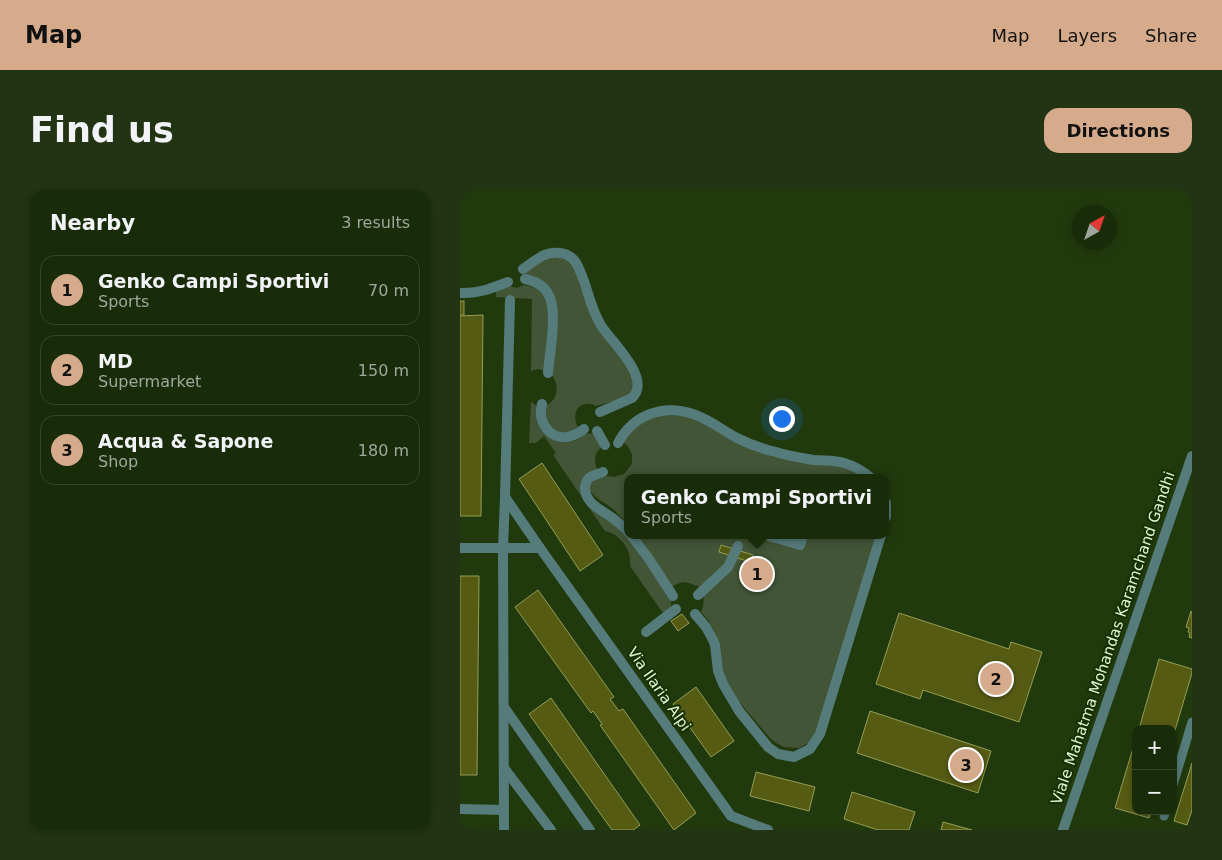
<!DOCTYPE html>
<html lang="en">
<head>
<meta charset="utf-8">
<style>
	:root { --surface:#192c0a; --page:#223413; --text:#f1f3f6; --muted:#9fa79c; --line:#37482b; --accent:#d6ab8b }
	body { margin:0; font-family:"DejaVu Sans",sans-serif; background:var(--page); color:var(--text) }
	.controls { position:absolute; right:15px; bottom:15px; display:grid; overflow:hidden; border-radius:10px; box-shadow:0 2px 8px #0003 }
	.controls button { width:45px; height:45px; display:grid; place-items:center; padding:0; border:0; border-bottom:1px solid var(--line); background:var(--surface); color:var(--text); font:25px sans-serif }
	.compass { position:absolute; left:612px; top:15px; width:45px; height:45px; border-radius:50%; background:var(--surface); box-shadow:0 2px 8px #0003; rotate:40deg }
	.you { position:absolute; left:321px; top:228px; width:18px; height:18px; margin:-12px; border:4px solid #fff; border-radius:50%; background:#1a73e8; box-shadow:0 0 0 8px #1a73e833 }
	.badge { display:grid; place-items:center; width:32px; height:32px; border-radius:50%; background:var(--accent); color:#111; font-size:16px; font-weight:700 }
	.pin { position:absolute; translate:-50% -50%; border:2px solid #fff; box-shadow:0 1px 5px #0006 }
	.popup { position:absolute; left:164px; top:284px; width:265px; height:65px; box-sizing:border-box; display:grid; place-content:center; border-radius:10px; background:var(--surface); filter:drop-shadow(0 1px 4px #0005); font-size:16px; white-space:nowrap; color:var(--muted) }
	.popup b { font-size:19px; color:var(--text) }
	.popup::after { content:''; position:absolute; left:50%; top:100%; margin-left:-10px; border:10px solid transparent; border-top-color:var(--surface) }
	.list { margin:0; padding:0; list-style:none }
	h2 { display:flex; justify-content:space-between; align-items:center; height:65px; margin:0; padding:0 20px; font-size:21px }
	h2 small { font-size:16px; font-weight:400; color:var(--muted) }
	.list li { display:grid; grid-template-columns:32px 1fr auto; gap:15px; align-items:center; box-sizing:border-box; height:70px; margin:0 10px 10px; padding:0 10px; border:1px solid var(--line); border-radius:15px }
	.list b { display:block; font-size:19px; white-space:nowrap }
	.list p { margin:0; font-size:16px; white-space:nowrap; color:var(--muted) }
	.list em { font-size:16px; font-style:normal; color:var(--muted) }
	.map { position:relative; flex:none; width:732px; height:640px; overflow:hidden; border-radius:15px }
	header { display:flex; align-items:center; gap:30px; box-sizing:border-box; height:70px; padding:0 25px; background:var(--accent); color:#111 }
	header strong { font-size:24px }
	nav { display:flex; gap:28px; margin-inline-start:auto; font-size:18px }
	.intro { display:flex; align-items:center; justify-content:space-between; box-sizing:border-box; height:120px; padding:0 30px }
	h1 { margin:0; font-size:35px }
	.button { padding:12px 22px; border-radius:15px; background:var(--accent); color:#111; font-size:18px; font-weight:700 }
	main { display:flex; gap:30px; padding:0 30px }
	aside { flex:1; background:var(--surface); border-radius:15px; box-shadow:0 2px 8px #0003 }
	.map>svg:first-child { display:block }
</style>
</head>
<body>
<header>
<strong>Map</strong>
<nav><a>Map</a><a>Layers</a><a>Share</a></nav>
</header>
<div class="intro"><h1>Find us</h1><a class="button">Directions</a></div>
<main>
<aside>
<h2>Nearby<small>3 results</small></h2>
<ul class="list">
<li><span class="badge">1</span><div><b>Genko Campi Sportivi</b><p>Sports</p></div><em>70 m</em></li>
<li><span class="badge">2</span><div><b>MD</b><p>Supermarket</p></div><em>150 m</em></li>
<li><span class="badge">3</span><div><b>Acqua &amp; Sapone</b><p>Shop</p></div><em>180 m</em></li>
</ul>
</aside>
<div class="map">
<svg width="732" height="640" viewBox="0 0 732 640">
	<rect width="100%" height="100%" fill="#213a0d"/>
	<g fill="#425536">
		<path d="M104,67L114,76L135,130L169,177L176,196L168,207L136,216C120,208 110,223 118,237C108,244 92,246 87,232C85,227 85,221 84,216C99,211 100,195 91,184L96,116L67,87L65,81L82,69Z"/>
		<path d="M64,95C77,97 83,103 89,115L85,181L78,179L71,181L72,109L36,107V101L48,96L57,98Z"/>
		<path d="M71,212L79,217C80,225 81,234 84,241C87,249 100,253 108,252C115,252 121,248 125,243L129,244L134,243L141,257C133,265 134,272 138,281L122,295L166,345L210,407C213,414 211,420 205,426L170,376C172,361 161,344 145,341L93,265L96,263L84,246L76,253H69Z"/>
		<path d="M203,225L224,226L241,231L265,246L385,277L406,288H168V333C162,329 159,325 154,320C144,311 137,311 129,299L131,292L147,286L154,287L164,284L172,274V264L167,255L163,253C174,237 183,230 203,225Z"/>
		<path d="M177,345H417L356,543L348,553L339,558L324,557L316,553L310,548L275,507L264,485L254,441L249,431L241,422C245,412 245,404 237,395L236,396C226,391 221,391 212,397L184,354Z"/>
	</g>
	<g fill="#565b14" stroke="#959d55">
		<rect x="0" y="111" width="4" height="14"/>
		<path d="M23,125L21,326H0V126Z"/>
		<path d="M82,273L143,365L120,381L59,289Z"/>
		<path d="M261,355L293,365L290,372L259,362Z"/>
		<path d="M0,386H19L17,585H0Z"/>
		<path d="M78,400L154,507L150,509L159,521L163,519L236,623L214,640L140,535L142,534L133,521L131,523L55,417Z"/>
		<path d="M731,421L732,422V448L729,447L730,443L728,442L729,438L726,437Z"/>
		<path d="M439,423L549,459L551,452L582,462L559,532L463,500L460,509L416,494Z"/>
		<path d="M222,424L229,433L218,441L211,431Z"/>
		<path d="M699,469L732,479V483L713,547V539H679Z"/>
		<path d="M236,497L274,551L251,567L213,514Z"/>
		<path d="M91,508L180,635L173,640H152L69,524Z"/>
		<path d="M410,521L531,561L518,603L397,563Z"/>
		<path d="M676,548V621H691L689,628L655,618Z"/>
		<path d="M732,573V620L727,635L714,631Z"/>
		<path d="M296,582L355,597L349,621L290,606Z"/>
		<path d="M392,602L455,622L449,640H418L384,629Z"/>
		<path d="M483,632L512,640H481Z"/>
	</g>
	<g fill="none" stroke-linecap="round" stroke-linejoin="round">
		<g stroke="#557b7a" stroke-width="9">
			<path d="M713,595L732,532"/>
			<path d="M704,626L706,621"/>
		</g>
		<g stroke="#557b7a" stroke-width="10">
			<path d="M63,79C69,75 75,70 82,66C92,61 106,61 114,70C119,76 121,84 124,91C129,106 133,124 142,137C153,153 192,189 172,208L140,222"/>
			<path d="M65,89C96,95 94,121 92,147C91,159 89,171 88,183"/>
			<path d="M0,103C18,104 32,98 48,92"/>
			<path d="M82,214C81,219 80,225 82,230C90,251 109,251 124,239"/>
			<path d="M137,241L145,255"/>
			<path d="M158,253C173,225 202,214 233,224C249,229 262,240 277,248C289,254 303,259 316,262C328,266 342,268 354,270C364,271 375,270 384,273C395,276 403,281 411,288"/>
			<path d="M143,282C139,284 133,285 129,288C126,291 125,295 125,299C127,316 143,320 154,329C159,333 164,337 168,342"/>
			<path d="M426,313V327"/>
			<path d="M171,345L189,369L213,406"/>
			<path d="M306,345L340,355L343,345"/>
			<path d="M238,405L268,377L278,356"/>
			<path d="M235,424L246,437L253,450L255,455L258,481L263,494L279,521L308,557L318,564L334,567L350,559L360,544L421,345"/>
			<path d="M186,442L216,419"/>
		</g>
		<g stroke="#557b7a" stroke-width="10">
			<path d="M45,307L80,358L271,626L308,640"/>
			<path d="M0,358H80"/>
			<path d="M44,517L130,640"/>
			<path d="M44,578L91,640"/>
			<path d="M0,619L44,620"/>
			<path d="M44,640L43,358L45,307L50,110"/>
			<path d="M603,640L732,266"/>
		</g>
	</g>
	<g text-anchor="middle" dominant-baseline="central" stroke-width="4" stroke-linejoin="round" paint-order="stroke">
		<g font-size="15" fill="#e0f5d5" stroke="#173002">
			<text transform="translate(653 448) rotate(-71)">Viale Mahatma Mohandas Karamchand Gandhi</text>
			<text transform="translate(199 499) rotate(55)">Via Ilaria Alpi</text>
		</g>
	</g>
</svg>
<div class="controls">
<button>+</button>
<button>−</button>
</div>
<svg class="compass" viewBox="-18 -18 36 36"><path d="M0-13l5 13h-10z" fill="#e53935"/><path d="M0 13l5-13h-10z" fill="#9fa79c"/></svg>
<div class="you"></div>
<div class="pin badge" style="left:297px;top:384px">1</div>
<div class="popup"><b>Genko Campi Sportivi</b>Sports</div>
<div class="pin badge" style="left:536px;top:489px">2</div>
<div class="pin badge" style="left:506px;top:575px">3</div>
</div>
</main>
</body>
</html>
